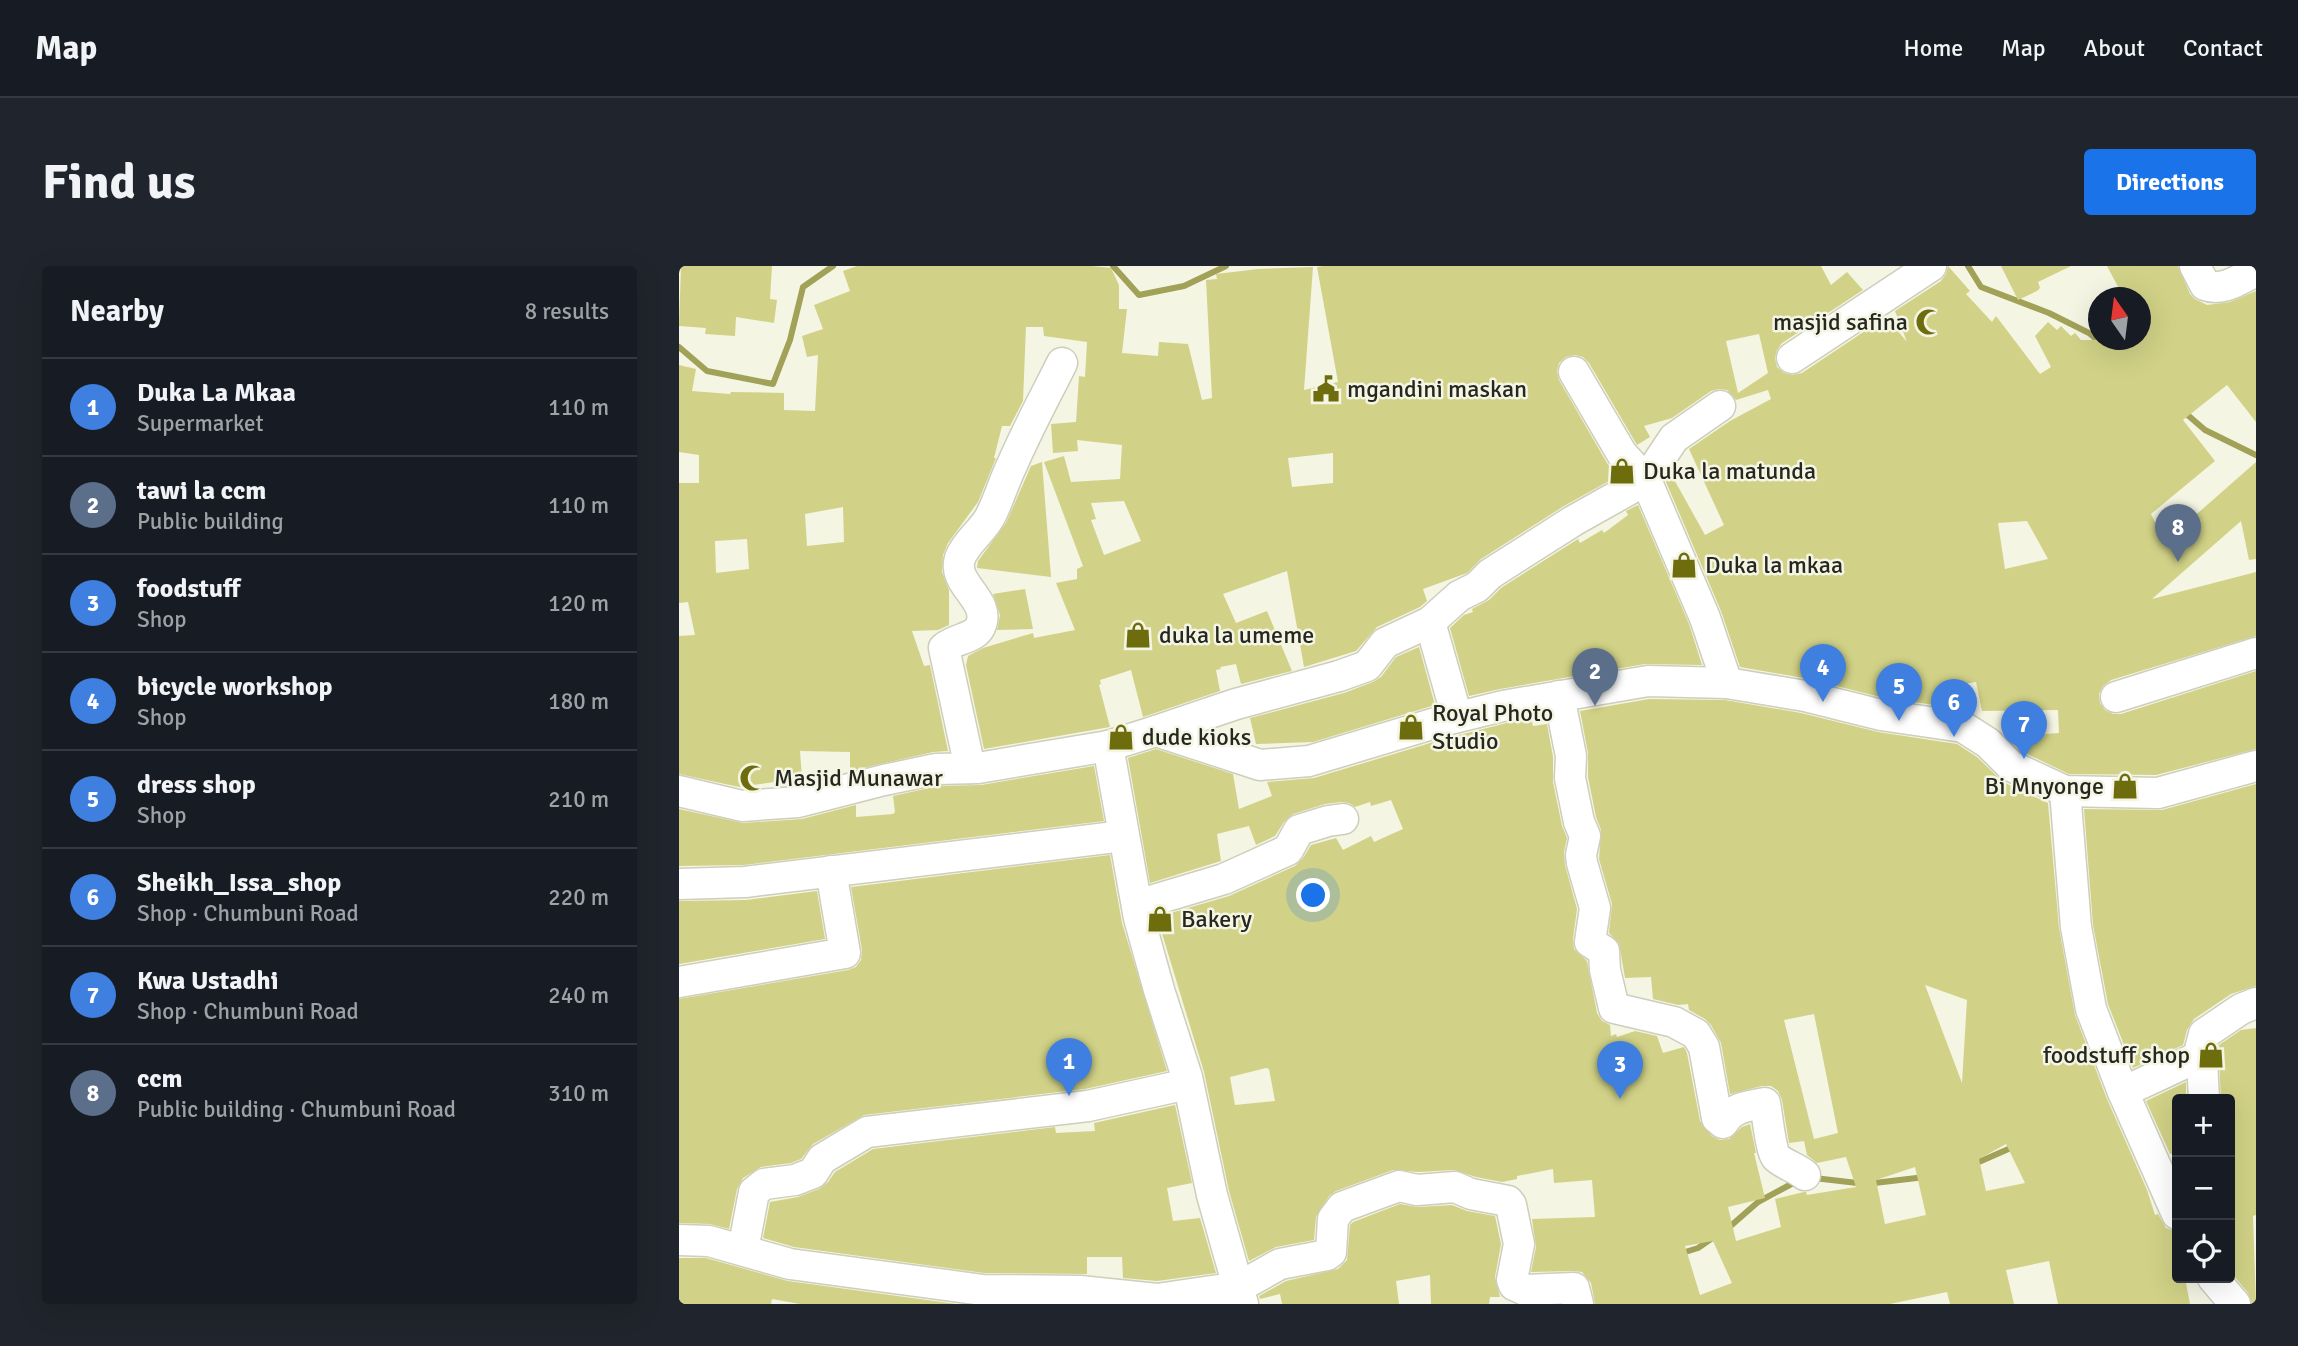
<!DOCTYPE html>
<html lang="en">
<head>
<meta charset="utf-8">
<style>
	:root { --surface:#171b24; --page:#20242c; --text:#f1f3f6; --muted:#9ea1a6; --line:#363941; --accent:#1a73e8 }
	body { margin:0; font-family:Signika,sans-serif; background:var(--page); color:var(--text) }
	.controls { position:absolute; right:21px; bottom:21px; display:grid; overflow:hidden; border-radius:7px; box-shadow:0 7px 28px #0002 }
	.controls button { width:63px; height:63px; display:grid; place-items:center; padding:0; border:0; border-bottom:2px solid var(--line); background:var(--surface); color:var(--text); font:35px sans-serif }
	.compass { position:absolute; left:1409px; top:21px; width:63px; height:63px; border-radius:50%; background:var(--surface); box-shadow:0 7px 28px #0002; rotate:346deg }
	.you { position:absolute; left:635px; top:630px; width:24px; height:24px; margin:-18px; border:5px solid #fff; border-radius:50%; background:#1a73e8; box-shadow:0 0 0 10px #1a73e833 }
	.badge { display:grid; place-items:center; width:46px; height:46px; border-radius:50%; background:var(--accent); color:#fff; font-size:23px; font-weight:700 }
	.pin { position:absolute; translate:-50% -58px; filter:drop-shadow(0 2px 4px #0008) }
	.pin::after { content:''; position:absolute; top:37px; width:24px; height:21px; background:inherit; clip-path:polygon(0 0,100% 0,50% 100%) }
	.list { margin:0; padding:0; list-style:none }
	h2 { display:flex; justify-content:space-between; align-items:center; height:91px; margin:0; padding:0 28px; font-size:30px }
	h2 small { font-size:23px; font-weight:400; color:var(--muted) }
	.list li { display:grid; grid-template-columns:46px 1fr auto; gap:21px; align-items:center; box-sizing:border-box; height:98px; padding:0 28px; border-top:2px solid var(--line) }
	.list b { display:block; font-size:26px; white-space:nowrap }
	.list p { margin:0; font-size:23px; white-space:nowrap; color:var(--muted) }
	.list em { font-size:23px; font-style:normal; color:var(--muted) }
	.icon { flex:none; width:38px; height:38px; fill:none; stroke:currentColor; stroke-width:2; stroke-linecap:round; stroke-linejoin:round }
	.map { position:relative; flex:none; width:1577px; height:1038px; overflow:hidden; border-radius:7px }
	header { display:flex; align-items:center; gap:42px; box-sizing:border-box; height:98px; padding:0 35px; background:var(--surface); border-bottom:2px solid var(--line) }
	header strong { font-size:33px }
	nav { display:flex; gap:38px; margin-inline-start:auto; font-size:24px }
	.intro { display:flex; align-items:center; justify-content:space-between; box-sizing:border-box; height:168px; padding:0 42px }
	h1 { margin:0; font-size:49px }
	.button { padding:18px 32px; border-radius:7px; background:var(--accent); color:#fff; font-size:24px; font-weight:700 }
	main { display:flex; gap:42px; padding:0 42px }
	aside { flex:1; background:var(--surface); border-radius:7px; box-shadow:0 7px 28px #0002 }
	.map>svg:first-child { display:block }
</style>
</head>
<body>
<header>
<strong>Map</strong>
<nav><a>Home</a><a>Map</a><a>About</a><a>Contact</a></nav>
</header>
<div class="intro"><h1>Find us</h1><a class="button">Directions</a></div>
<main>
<aside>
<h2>Nearby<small>8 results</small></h2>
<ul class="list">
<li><span class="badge" style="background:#3f7fe0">1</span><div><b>Duka La Mkaa</b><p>Supermarket</p></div><em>110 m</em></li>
<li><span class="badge" style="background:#5c6f8a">2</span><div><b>tawi la ccm</b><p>Public building</p></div><em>110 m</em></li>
<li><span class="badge" style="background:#3f7fe0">3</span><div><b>foodstuff</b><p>Shop</p></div><em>120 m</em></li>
<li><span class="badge" style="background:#3f7fe0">4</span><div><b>bicycle workshop</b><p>Shop</p></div><em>180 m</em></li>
<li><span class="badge" style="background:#3f7fe0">5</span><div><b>dress shop</b><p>Shop</p></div><em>210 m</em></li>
<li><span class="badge" style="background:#3f7fe0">6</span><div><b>Sheikh_Issa_shop</b><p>Shop · Chumbuni Road</p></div><em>220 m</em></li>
<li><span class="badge" style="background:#3f7fe0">7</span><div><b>Kwa Ustadhi</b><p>Shop · Chumbuni Road</p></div><em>240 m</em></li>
<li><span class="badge" style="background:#5c6f8a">8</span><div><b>ccm</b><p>Public building · Chumbuni Road</p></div><em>310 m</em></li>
</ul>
</aside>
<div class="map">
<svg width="1577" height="1038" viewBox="0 0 1577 1038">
	<rect width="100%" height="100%" fill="#f4f5e3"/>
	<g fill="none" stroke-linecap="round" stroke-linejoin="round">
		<g stroke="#a1a158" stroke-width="6">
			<path d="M434,0L460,29L505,20L547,0"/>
			<path d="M1289,0L1302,21L1370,47L1410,67L1423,78"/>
			<path d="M0,81L28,105L94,118L111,74L124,21L154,0"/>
			<path d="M1504,145L1526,164L1577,189"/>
			<path d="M1293,899L1334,881"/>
			<path d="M1135,912L1187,918L1246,911"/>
			<path d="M1047,964L1079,936L1118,915"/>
			<path d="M1000,988L1019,982L1032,973"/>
		</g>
	</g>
	<g fill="#d1d287" fill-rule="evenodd">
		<path d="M2,0H93L91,33L98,34L95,57L57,51L56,70L26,68L27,62L0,60Z"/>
		<path d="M178,0H413L432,2L440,19V43H448L443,87L479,90L480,76L509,78L523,134L533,132L527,14L538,13L537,8L579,3L634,1L625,124L659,116L638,1L644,0H1142L1152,19L1168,6L1184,24L1103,77L1098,84L1096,92L1098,101L1105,107L1113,109L1123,107L1207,51L1228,76L1216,45L1262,15L1267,8L1269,0L1291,25L1287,28L1313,56L1317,50L1361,108L1372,101L1356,70L1369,56L1378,64L1382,60L1392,70L1396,67L1402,74H1461V32H1445L1428,0H1499L1511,28L1516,33L1528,39L1551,36L1577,25V156L1548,119L1504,154L1536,195L1472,248L1486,276L1577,196V293L1570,294L1562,255L1473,333L1577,306V370L1432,414L1424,420L1420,428L1421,437L1426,444L1434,448H1442L1577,405V483L1477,509L1390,508L1342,485L1328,471L1380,467L1379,444L1303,445L1297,416L1266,421V424L1263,425V440L1205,432L1130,413L1061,401L1042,345L987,216L992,208L1026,269L1045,259L1010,183L1051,155L1092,133L1089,124L1057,134L1048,124L1040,123L1032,125L993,152L965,160L971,171L958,179L910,97L904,91L896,89L887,91L880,97L878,105L880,114L928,197L939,210L885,240L802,293L788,307L744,323L748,335L741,341L698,361L677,385L625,401L608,305L544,328L557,357L588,345L613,405L562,418L557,398L541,401L542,403L537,404L541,425L464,451L452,404L421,414L422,418L420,419L431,461L305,483L287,399L289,390L304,382L354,367L355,372L396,364L377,317L398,313V303L404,300L365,196L385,190L392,216L441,213L443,179L398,174L399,185L374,187L372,158L397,156L400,110L406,111L408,76L365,70L364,61H347L344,135L331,160H323L315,192H317L299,236L269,277L264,289L263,306L270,324V359L259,364L233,365L245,400L251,399L269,485L254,486L171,505V486L121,485L123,512L60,521L0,508V370L16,369L9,336L0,337V217H20V189L0,186V99L17,103L13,125L51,128L52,126L105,127V144L136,145L139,89L128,91L123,70L144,63L135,39L171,25L164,5ZM1080,68L1089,107L1059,127L1047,75ZM654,187V217L613,221L609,192ZM445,235L462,275L425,289L412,254L417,253L412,237ZM164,241L165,276L128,280L126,248ZM1348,255L1369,293L1326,303L1319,257ZM68,273L70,303L37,307L36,275Z"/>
		<path d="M1322,0H1392L1359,16L1361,22L1358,25L1339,34Z"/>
		<path d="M363,196L372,311L298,302L299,295L327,257L352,200Z"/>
		<path d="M959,239L1010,358L1023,399L966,398L821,423L790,430L771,362L785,349L794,346L793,343L810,334L822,322L899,273L901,277L923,264L925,267L949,249L947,245Z"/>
		<path d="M346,323L354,363L318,364L321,349L314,328Z"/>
		<path d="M740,381L756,439L634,476L577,478L571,452L665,427L694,416L702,411L717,391Z"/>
		<path d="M970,433L1046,434L1122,447L1199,466L1278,478L1298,491L1324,516L1369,537L1380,662L1396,749L1428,833L1468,924L1476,949L1479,948L1487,962L1496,965L1498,977V1012H1506L1511,1038H1379L1370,995L1327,1004L1335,1038H1271L1268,1026L1211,1038H916L912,1017L903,1006L894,1005L852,1006L857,981L853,953L916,951L913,914L875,917L874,903L838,910V913L823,916L797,911L775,904L739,906L714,904L657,925L650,930L637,951L635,974L597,981L570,995L550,925L525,806L478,651L550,630L616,600L624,592L632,579L657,572L664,584L692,570L695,576L724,563L712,534L692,540L691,536L676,541L670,537L662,536L646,538L614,548L605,556L596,570L577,579L570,560L538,568L542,595L471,617L449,492L477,483L554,508L560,543L593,530L588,516L635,512L768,472L828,457L852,453L854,460L868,458L874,491V516L883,560L888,572L885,586L886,599L898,643L894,673L895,683L908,695L918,747L923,755L931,759L932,770L937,768L938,771L956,765L978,770L984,787L1005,781L1008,787L1021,855L1033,870L1041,874L1050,873L1063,861L1071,858L1077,887H1075L1086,932L1049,941L1057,975L1102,961L1096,933L1125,926H1127L1128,929L1177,921L1167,891L1138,897L1128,889L1125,875L1110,877L1103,834L1099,825L1092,820H1083L1051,828L1042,777L1032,759L1026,753L1010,744L1009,738L999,739L974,733L972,711L946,712L940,677L930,667L933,638L920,593L922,564L917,551L909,511V487L901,445ZM1246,719L1288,734L1283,817ZM1135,748L1159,867L1135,873L1105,754ZM587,802L590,803L596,835L556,839L551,811ZM1327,878L1346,917L1307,925L1300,893ZM1236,901L1247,949L1206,958L1197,914ZM1034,975L1053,1017L1021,1029L1006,980Z"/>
		<path d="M415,500L425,555L65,599L0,600V543L64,557L123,553L177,539V551L214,548L216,546L214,530L259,520L302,519Z"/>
		<path d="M1577,518V720L1552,728L1515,753L1508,764L1504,779L1454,802L1429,738L1414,659L1405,543L1483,544Z"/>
		<path d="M431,589L443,657L488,805L406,823L185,849L134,878L122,893L112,897L82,901L64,912L58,923L50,963L31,958L0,957V733L169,704L177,701L182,694L183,684L172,621Z"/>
		<path d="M138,625L146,673L0,698V635L67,634Z"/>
		<path d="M1577,762V949L1574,950L1577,1038H1573L1569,1027L1551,1005V833H1542L1540,794L1538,788L1540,779L1562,764Z"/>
		<path d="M1507,816V833H1498V887L1491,888L1467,835Z"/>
		<path d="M496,839L513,917L488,922L494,955L521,952L537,1007L478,1015L444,1012L443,991H408V1008L305,1007L115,981L84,972L91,936L119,931L140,923L149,916L156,906L194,883L376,861L377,867L416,865L415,857Z"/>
		<path d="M721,938L739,941L773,939L788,945L816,950L822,978L816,1011L821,1031H811L810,1038H752L751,1009L717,1015L720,1038H603L601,1028L581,1033L580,1030L607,1015L659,1003L668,994L671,959L674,956Z"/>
		<path d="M0,992H27L109,1015L277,1038H121L93,1033L92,1038H0Z"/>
	</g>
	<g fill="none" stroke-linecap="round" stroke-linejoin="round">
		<g stroke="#cdcebc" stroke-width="33">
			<g id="minor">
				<path d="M1516,0L1526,19C1544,26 1561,13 1577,5"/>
				<path d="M1113,92L1252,0"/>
				<path d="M895,106L943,188L967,214L1026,352L1048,417"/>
				<path d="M751,356L778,451"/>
				<path d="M880,430L892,490L891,512L900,556L906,570L902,589L903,597L916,642L911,676L925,685L926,704L935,742L995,756L1017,768L1025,781L1038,852L1044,857C1054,841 1068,840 1086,837C1088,847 1092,886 1097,891C1104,898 1118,902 1126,909"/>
				<path d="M1437,431L1577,387"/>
				<path d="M477,465L557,438L660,410L688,400L706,377L751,356L780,330L798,321L811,308L894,255L967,214L995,172L1041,140"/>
				<path d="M429,480L460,652L480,724L508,811L533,929L564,1038"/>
				<path d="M291,502L265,382C274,373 295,373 301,361C314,334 272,319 281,292C287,276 305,264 312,249C320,233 325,215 333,199C348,164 366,131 383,97"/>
				<path d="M0,525L63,540L119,536L205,514L257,503L299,502L429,480L477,465L581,499L630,495L763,455L824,440L969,415L1048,417L1126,430L1202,449L1284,461L1309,477L1332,500L1386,525L1479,527L1577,500"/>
				<path d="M1386,525L1397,661L1412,743L1444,826L1498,948"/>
				<path d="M0,618L66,616L444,570"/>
				<path d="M458,639L545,613L609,584L620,564L649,555L664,553"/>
				<path d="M0,716L166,687L152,605"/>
				<path d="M1519,791L1523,795L1525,833"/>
				<path d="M1444,826L1519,791L1525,768L1562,743L1577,737"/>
				<path d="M0,974L30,975L111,998L304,1024L401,1025L478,1033L560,1021L601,998L648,989L652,986L654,953L663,941L720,920L738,924L776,921L792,928L829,935L832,939L840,978L833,1014L835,1019L846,1024L895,1022L899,1038"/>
				<path d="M64,984L75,926L85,918L116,914L134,907L143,893L188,866L409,840L509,818"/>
				<path d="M1534,1012L1556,1038"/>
			</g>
		</g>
		<use href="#minor" stroke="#fff" stroke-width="30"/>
	</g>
	<defs>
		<g id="mosque-bare" transform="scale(2.1)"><path d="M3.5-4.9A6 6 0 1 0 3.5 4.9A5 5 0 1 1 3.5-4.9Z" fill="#6e6d0d" stroke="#f4f5e3" stroke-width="2.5" paint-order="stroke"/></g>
		<g id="civic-bare" transform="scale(2.1)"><path d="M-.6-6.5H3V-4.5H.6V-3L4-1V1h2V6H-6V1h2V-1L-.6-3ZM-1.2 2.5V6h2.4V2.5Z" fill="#6e6d0d" stroke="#f4f5e3" stroke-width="2.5" paint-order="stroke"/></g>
		<g id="shop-bare" transform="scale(2.1)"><path d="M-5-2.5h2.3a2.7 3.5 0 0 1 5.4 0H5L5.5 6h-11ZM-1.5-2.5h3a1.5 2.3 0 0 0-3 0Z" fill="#6e6d0d" stroke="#f4f5e3" stroke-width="2.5" paint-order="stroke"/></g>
	</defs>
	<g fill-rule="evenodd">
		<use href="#mosque-bare" x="1250" y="56"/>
		<use href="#civic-bare" x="647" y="123"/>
		<use href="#shop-bare" x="943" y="205"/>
		<use href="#shop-bare" x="1005" y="299"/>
		<use href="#shop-bare" x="459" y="369"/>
		<use href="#shop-bare" x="732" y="461"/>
		<use href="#shop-bare" x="442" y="471"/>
		<use href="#mosque-bare" x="74" y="512"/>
		<use href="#shop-bare" x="1446" y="520"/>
		<use href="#shop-bare" x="481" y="653"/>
		<use href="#shop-bare" x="1532" y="789"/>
	</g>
	<g text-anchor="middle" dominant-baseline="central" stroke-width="5" stroke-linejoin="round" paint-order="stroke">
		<g font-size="24" fill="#262720" stroke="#f4f5e3" text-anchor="start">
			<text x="1229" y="56" text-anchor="end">masjid safina</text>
			<text x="668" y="123">mgandini maskan</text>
			<text x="964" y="205">Duka la matunda</text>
			<text x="1026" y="299">Duka la mkaa</text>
			<text x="480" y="369">duka la umeme</text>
			<text x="753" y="447">Royal Photo<tspan x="753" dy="28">Studio</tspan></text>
			<text x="463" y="471">dude kioks</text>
			<text x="95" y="512">Masjid Munawar</text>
			<text x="1425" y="520" text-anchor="end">Bi Mnyonge</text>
			<text x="502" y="653">Bakery</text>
			<text x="1511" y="789" text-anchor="end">foodstuff shop</text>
		</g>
	</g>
</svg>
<div class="controls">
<button>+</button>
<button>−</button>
<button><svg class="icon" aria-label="locate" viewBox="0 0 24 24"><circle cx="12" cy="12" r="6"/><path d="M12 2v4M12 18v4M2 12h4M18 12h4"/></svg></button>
</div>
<svg class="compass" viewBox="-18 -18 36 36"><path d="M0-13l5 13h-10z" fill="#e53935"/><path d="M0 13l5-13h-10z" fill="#9ea1a6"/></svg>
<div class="you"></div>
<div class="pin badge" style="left:390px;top:830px;background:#3f7fe0">1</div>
<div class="pin badge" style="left:916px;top:440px;background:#5c6f8a">2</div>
<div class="pin badge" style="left:941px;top:833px;background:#3f7fe0">3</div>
<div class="pin badge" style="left:1144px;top:436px;background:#3f7fe0">4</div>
<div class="pin badge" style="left:1220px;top:455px;background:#3f7fe0">5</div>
<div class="pin badge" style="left:1275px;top:471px;background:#3f7fe0">6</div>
<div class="pin badge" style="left:1345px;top:493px;background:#3f7fe0">7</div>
<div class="pin badge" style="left:1499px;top:296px;background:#5c6f8a">8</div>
</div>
</main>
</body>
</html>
